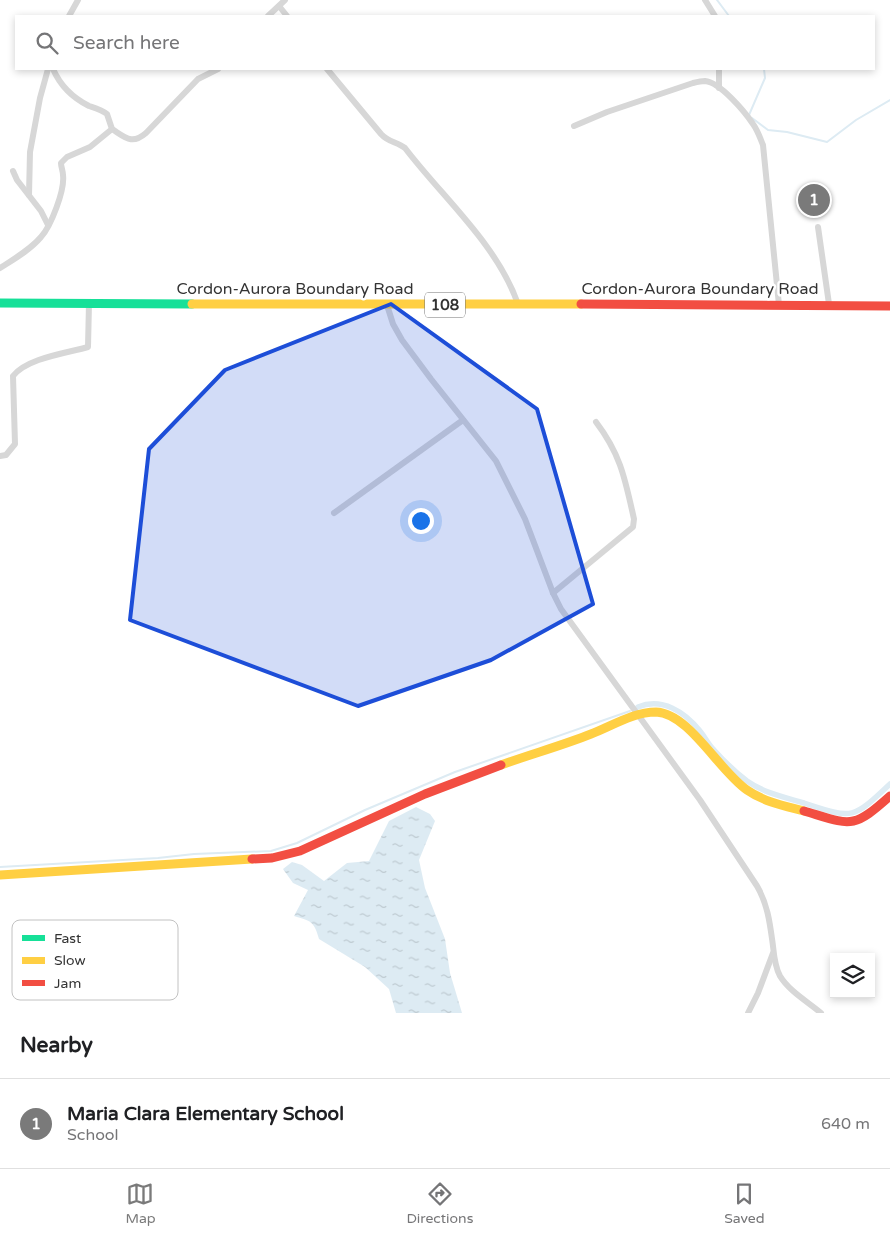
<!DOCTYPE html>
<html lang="en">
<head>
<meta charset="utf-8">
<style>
	:root { --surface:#fff; --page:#f2f2f2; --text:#202124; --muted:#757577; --line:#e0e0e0; --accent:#7a7a7a }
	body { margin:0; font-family:"Varela Round",sans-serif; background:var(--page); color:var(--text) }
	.controls { position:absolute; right:15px; bottom:15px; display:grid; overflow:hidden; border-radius:0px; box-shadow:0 2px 8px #0003 }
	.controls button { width:45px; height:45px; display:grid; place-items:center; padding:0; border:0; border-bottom:1px solid var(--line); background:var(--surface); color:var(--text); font:25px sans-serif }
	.you { position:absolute; left:420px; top:520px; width:18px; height:18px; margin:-12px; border:4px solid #fff; border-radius:50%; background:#1a73e8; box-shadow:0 0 0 8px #1a73e833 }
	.badge { display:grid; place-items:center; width:32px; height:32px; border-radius:50%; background:var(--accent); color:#fff; font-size:16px; font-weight:700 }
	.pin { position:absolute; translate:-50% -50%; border:2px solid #fff; box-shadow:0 1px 5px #0006 }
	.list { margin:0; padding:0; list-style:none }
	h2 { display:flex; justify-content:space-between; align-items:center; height:65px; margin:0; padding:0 20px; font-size:21px }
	h2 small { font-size:16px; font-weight:400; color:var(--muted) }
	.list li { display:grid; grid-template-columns:32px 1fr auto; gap:15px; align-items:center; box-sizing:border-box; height:90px; padding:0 20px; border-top:1px solid var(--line) }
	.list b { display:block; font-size:19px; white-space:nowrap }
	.list p { margin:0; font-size:16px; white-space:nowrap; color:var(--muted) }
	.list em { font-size:16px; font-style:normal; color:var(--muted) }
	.icon { flex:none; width:28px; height:28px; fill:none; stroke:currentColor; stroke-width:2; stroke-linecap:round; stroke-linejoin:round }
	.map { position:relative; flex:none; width:890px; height:1013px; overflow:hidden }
	.search { position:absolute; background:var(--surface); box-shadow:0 2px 8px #0003; left:15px; right:15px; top:15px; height:55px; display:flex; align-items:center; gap:12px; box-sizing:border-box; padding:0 18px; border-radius:0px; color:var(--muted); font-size:19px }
	.sheet { height:155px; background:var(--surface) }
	nav { display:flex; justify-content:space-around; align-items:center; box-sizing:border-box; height:70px; border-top:1px solid var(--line); background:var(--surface); font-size:14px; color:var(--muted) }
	nav a { display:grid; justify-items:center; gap:2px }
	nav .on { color:var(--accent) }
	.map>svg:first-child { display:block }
</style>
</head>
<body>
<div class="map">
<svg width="890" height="1013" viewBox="0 0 890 1013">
	<defs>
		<pattern id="water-ripples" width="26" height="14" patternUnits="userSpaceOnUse" patternTransform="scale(1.25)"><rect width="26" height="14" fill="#ddebf3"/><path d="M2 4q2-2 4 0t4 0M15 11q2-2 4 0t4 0" fill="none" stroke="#becad1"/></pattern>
	</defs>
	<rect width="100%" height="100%" fill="#fff"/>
	<path fill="url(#water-ripples)" d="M416,807L430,814L435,821L419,860L425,888L445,939L450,973L462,1013H396L389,989L365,967L319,939C314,921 311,921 294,916L308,890L293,883L283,869L292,862L302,865L324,881L347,863L369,861L389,821Z"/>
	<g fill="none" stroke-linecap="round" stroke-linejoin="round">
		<g stroke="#ddebf3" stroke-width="2">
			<path d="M717,0L729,16"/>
			<path d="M749,115L765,78L764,69"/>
			<path d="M752,118L768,130L787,132L827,142L856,120L890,100"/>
			<path d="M0,867L158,858L194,854L271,851L297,843L365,810L455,772L630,711"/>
		</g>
		<path stroke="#ddebf3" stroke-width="5.5" d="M638,707C662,697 685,712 700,731C705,737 708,744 714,750C724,761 735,772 747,781C764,793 784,797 804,803C853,819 852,820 890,784"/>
		<g stroke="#d7d7d7" stroke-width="6">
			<path d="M705,0L715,16"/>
			<path d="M279,6L287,16"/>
			<path d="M69,16L78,0"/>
			<path d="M268,16L285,0"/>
			<path d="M53,69C60,85 73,98 89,106C95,108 102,110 107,114L112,129C126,138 132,145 146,133L198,79L218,69"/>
			<path d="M327,69L381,134C388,142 397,142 405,148C443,198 497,244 518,304"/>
			<path d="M719,69V88"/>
			<path d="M574,126L607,112L693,83C697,82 701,81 705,81C720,82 745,112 753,124C758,131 760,138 763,145L779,305"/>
			<path d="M13,171L17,180L41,211L48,225"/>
			<path d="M29,195L30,152L40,98L48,69"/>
			<path d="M818,227L829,304"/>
			<path d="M0,268C14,259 30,250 41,237C51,226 65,190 63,175C63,171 61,167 61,163L67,157L90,147L112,129"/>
			<path d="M387,305L393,324L402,340L431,379L496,461L525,519L553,593L561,609L700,800L757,886C768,905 770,924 773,946C774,956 775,967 780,976C789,991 808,1002 821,1013"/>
			<path d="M0,456L6,455L15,444L13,376C27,358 67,353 88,347L89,303"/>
			<path d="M334,513L463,420"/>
			<path d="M553,593L633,527L634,519C625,479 621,455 596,422"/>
			<path d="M748,1013L758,993L773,953"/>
		</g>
		<path stroke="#16e098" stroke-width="9" d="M0,303L192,304"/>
		<g stroke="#ffcf43" stroke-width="9">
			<path d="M192,304H581"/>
			<path d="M501,765C531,754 561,746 591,734C612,726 633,712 656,712C689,713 719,771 747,790C764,802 785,806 804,811"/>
			<path d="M0,875L252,859"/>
		</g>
		<g stroke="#f24e42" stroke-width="9">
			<path d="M581,304L890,306"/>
			<path d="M804,811C851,825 852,830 890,796"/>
			<path d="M252,859L272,858L300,851L425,794L501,765"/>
		</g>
	</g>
	<path fill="#1d4ed8" fill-opacity="0.2" stroke="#1d4ed8" stroke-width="4" stroke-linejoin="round" d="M391,304L537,409L593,604L491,660L358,706L130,620L149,449L225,370Z"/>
	<g text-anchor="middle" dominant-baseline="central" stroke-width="5" stroke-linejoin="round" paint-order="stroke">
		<rect fill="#fff" stroke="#707070" stroke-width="1" x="425" y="292.5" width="40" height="25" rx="4"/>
		<g font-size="15" font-weight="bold" fill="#333">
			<text x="445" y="305">108</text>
		</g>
		<g font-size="16" fill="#333" stroke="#fff">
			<text x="295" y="289">Cordon-Aurora Boundary Road</text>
			<text x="700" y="289">Cordon-Aurora Boundary Road</text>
		</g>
	</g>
	<rect x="12" y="920" width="166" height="80" rx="8" fill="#fff" stroke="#c2c2c2" stroke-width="1"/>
	<rect x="22" y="935" width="23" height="6" fill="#16e098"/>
	<rect x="22" y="957" width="23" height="7" fill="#ffcf43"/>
	<rect x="22" y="980" width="23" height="6" fill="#f24e42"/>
	<g font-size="14" fill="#333">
		<text x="54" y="943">Fast</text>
		<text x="54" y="965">Slow</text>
		<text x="54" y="988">Jam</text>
	</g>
</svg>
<div class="controls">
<button><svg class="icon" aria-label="layers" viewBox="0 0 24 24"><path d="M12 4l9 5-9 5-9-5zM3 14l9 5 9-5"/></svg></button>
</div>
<div class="you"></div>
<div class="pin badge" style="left:814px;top:200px">1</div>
<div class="search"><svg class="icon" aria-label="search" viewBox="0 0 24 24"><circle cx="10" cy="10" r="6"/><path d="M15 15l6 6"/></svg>Search here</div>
</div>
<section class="sheet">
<h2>Nearby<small></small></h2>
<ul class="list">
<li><span class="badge">1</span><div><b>Maria Clara Elementary School</b><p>School</p></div><em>640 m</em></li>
</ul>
</section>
<nav>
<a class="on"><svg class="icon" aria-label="map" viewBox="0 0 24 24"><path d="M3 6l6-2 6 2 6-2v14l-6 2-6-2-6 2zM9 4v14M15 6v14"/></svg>Map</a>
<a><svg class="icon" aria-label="directions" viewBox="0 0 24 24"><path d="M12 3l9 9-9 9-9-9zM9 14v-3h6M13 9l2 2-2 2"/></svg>Directions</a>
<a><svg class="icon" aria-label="saved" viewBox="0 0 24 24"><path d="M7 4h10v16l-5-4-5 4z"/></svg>Saved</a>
</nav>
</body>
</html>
